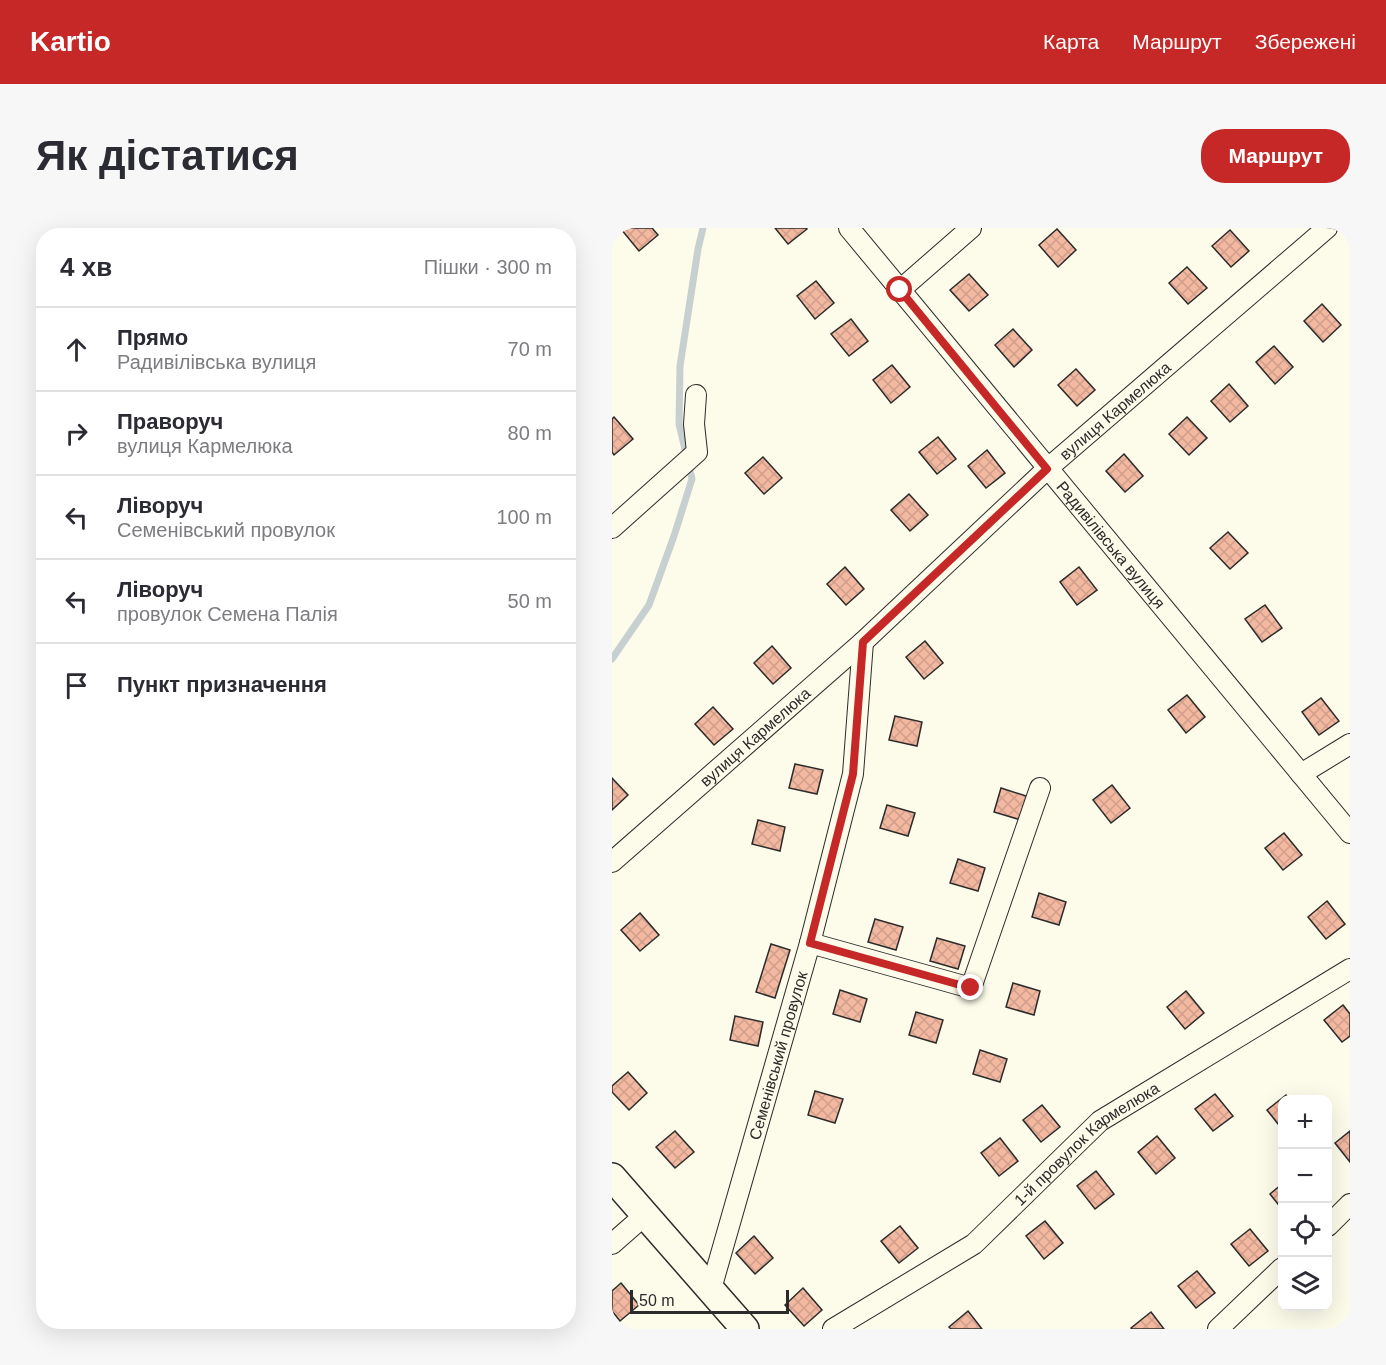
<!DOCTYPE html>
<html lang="uk">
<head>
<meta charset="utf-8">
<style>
	:root { --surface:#fff; --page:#f7f7f7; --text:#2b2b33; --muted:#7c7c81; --line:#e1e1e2; --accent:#c62828 }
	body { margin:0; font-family:Helvetica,sans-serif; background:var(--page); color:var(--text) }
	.controls { position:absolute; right:18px; bottom:18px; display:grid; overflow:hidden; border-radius:12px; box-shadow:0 6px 24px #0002 }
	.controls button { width:54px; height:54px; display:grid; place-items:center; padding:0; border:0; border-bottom:2px solid var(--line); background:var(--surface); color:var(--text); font:30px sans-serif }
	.scale { position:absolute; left:18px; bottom:15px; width:159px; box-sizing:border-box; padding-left:6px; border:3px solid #2b2b2b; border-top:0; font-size:16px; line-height:21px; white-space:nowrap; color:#2b2b2b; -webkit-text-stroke:4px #fdfbea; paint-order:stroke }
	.stop { position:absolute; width:18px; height:18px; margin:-14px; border:4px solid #c62828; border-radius:50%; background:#fff }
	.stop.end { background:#c62828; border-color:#fff; box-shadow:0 2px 6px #0008 }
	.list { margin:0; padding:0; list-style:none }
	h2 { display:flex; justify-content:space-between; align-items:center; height:78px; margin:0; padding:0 24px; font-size:26px }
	h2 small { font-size:20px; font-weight:400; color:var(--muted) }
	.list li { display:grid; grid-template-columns:39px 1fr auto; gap:18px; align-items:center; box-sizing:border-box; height:84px; padding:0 24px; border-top:2px solid var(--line) }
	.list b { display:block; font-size:22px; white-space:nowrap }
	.list p { margin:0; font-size:20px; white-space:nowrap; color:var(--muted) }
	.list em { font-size:20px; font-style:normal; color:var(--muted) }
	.icon { flex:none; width:33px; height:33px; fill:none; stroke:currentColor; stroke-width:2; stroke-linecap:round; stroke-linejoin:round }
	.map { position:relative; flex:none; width:738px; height:1101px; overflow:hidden; border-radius:24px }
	header { display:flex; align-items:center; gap:36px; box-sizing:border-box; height:84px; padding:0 30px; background:var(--accent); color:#fff }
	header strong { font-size:28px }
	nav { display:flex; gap:33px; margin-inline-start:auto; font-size:21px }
	.intro { display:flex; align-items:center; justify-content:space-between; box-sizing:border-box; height:144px; padding:0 36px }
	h1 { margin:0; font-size:42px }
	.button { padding:15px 27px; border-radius:24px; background:var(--accent); color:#fff; font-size:21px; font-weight:700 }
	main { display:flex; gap:36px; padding:0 36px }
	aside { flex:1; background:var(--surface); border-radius:24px; box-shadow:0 6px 24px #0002 }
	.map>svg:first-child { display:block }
</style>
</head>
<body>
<header>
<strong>Kartio</strong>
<nav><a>Карта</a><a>Маршрут</a><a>Збережені</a></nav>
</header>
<div class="intro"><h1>Як дістатися</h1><a class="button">Маршрут</a></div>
<main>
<aside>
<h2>4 хв<small>Пішки · 300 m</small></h2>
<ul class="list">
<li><svg class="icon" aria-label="ahead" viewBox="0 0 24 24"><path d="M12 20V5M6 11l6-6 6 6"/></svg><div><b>Прямо</b><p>Радивілівська вулиця</p></div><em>70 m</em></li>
<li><svg class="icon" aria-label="right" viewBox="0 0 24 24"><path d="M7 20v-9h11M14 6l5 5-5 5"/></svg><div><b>Праворуч</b><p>вулиця Кармелюка</p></div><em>80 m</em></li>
<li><svg class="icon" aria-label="left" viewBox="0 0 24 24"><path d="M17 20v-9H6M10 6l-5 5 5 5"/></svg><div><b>Ліворуч</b><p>Семенівський провулок</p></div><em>100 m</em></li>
<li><svg class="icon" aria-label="left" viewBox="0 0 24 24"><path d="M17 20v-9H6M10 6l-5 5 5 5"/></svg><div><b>Ліворуч</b><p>провулок Семена Палія</p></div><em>50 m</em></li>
<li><svg class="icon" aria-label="arrive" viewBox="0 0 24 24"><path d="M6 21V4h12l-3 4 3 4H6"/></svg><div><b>Пункт призначення</b></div></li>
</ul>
</aside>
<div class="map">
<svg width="738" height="1101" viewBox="0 0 738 1101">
	<defs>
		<pattern id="building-cross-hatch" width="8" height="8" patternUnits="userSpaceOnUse" patternTransform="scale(1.5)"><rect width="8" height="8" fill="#f2b8a0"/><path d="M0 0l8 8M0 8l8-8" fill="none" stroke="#d09e8a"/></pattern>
	</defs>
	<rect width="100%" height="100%" fill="#fdfbea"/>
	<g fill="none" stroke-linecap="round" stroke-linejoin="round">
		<path stroke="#c7d0d0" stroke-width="7" d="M0,431L37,377L62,308L80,251L67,196L68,138L86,21L91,0"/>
	</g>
	<g fill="url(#building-cross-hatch)" stroke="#2b2b2b" stroke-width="1.5">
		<path d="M10,0H40L46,7L27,23L9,1Z"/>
		<path d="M163,0H194L195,1L176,16Z"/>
		<path d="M445,1L464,22L446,39L427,17Z"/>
		<path d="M618,2L637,23L619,39L600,18Z"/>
		<path d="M575,39L595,60L576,76L557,55Z"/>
		<path d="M357,46L376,67L357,83L338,62Z"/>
		<path d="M204,53L222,75L203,91L185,68Z"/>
		<path d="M710,76L729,97L711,114L692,93Z"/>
		<path d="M239,91L256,113L237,128L219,106Z"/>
		<path d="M401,101L420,122L402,139L383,117Z"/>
		<path d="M662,118L681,139L663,156L644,134Z"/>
		<path d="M280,137L298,159L279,175L261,152Z"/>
		<path d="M464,141L483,162L465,178L446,157Z"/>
		<path d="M617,156L636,178L618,194L599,173Z"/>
		<path d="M2,189L21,211L2,227L0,224V191Z"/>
		<path d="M575,189L595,210L577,227L557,206Z"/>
		<path d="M326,209L344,231L325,246L307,224Z"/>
		<path d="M375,222L393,245L374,260L356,238Z"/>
		<path d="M512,226L531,248L513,264L494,243Z"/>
		<path d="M151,229L170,250L152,266L133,245Z"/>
		<path d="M297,266L316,287L298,303L279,282Z"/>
		<path d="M616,304L636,325L618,341L598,320Z"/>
		<path d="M233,339L252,361L234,377L215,356Z"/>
		<path d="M467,339L485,362L465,377L448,354Z"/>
		<path d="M653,377L670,400L650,414L633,391Z"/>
		<path d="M313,413L331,435L312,451L294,429Z"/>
		<path d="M160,418L179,440L161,456L142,435Z"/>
		<path d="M575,467L593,489L574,505L556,482Z"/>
		<path d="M709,470L727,493L707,507L690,484Z"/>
		<path d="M101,479L121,501L102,517L83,496Z"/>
		<path d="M283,488L310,494L305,518L277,512Z"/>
		<path d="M183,536L211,542L205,566L177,560Z"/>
		<path d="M0,550L16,567L0,582Z"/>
		<path d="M500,557L518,580L499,595L481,572Z"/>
		<path d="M389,560L417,569L409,592L382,584Z"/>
		<path d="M275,577L303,585L296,608L268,600Z"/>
		<path d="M146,592L173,599L168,623L140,616Z"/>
		<path d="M672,605L690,627L671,642L653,620Z"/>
		<path d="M346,631L373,640L366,663L338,655Z"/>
		<path d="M427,665L454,674L447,697L420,689Z"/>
		<path d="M715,673L733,696L714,711L696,689Z"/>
		<path d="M28,685L47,707L28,723L9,702Z"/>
		<path d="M263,691L291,699L284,722L256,714Z"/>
		<path d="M325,710L353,718L346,741L318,733Z"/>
		<path d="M159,716L178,722L163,770L144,764Z"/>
		<path d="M401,755L428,763L422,787L394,779Z"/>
		<path d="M228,762L255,771L248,794L221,786Z"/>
		<path d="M574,763L592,785L573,801L555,779Z"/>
		<path d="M731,777L738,786V808L730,814L712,792Z"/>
		<path d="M304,784L331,792L324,815L297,807Z"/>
		<path d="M123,788L151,794L146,818L118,812Z"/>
		<path d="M368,822L395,831L388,854L361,846Z"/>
		<path d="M16,844L35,865L17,882L0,864V858Z"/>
		<path d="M203,863L231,871L223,895L196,887Z"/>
		<path d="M603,866L621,888L601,903L583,881Z"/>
		<path d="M674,867L678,872H670V901L655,882Z"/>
		<path d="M430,877L448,899L429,914L411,892Z"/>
		<path d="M63,903L82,924L63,940L44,919Z"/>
		<path d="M738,903V934L723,915Z"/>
		<path d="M545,908L563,930L544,946L526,924Z"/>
		<path d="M388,910L406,933L387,948L369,925Z"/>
		<path d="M484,943L502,966L483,981L465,958Z"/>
		<path d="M670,956V981L658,966Z"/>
		<path d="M433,993L451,1015L432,1031L414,1008Z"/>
		<path d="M288,998L306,1020L287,1035L269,1013Z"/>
		<path d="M638,1001L656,1023L637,1038L619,1016Z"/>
		<path d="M142,1008L161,1030L143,1046L124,1025Z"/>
		<path d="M585,1043L603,1065L584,1080L566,1058Z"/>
		<path d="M9,1055L27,1077L8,1093L0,1083V1063Z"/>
		<path d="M191,1060L210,1082L192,1098L173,1077Z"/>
		<path d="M356,1083L370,1101H339L337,1099Z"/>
		<path d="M539,1084L552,1101H520L519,1100Z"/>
	</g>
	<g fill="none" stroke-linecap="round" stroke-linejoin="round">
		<g stroke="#2b2b2b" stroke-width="22">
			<g id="street">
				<path id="s1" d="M237,0L738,605"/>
				<path d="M288,62L359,0"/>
				<path d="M0,300L85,224L82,196L84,167"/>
				<path d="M689,546L738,516"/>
				<path id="s2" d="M0,634L251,414L435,241L715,0"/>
				<path d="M198,715L359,760L428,560"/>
				<path d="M716,998L738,976"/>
				<path d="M0,1016L33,987"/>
				<path id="s3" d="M99,1061L198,715L241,546L251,414"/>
				<path id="s4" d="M221,1101L362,1016L488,893L738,741"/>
				<path d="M606,1101L670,1040"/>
			</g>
		</g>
		<g stroke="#2b2b2b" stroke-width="30">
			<path id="secondary" d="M0,949L133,1101"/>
		</g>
		<use href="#street" stroke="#fdfbea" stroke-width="20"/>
		<use href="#secondary" stroke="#fdfbea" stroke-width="27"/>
	</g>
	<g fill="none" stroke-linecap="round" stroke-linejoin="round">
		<path stroke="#c62828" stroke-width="8" d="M288,62L435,241L251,414L241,546L198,715L359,760"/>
	</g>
	<g text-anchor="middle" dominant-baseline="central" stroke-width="4.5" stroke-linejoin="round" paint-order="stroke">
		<g font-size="16" fill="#2b2b2b" stroke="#fdfbea">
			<text stroke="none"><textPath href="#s2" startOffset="676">вулиця Кармелюка</textPath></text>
			<text stroke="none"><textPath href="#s1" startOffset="411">Радивілівська вулиця</textPath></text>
			<text stroke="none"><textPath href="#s2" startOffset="190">вулиця Кармелюка</textPath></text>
			<text stroke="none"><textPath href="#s3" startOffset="243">Семенівський провулок</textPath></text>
			<text stroke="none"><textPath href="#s4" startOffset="316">1-й провулок Кармелюка</textPath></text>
		</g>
	</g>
</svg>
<div class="controls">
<button>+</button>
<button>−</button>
<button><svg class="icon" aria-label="locate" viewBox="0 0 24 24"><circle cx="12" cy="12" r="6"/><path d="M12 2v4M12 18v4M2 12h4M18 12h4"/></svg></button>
<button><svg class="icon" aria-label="layers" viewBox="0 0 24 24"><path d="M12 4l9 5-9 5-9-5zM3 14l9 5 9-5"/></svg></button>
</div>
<div class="scale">50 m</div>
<div class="stop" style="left:288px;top:62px"></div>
<div class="stop end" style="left:359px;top:760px"></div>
</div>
</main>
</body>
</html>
